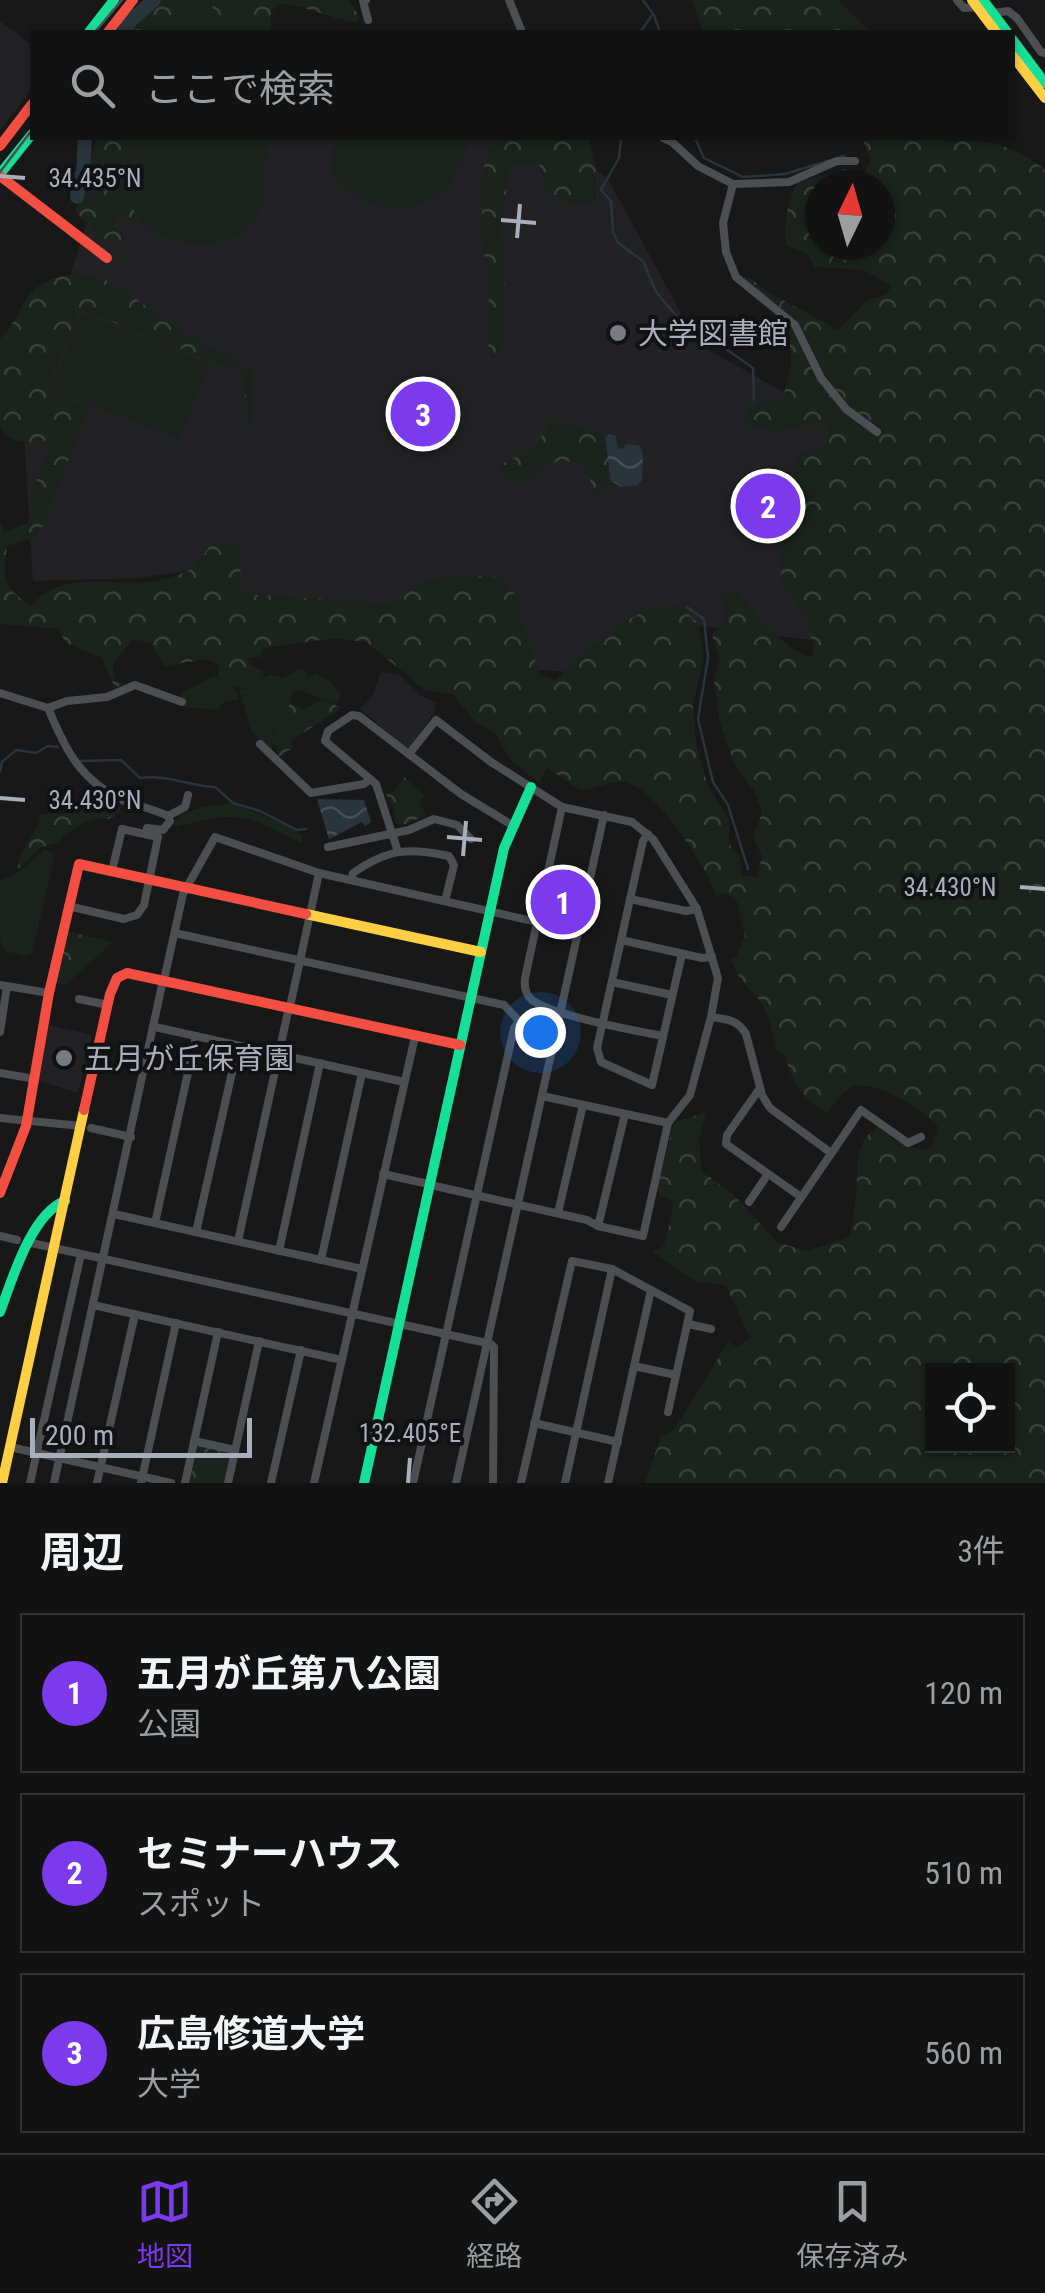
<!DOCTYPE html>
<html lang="ja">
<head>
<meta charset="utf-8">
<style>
	:root { --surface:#121212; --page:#1b1b1b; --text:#f1f3f6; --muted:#9c9e9f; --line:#313232; --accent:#7c3aed }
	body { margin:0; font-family:"Roboto Condensed","Noto Sans JP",sans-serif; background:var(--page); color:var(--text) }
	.controls { position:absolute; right:30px; bottom:30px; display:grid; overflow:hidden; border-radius:0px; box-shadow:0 2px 8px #0004 }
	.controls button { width:90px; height:90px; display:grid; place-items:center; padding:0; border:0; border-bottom:2px solid var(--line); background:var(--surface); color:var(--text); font:50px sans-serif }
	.compass { position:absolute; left:805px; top:170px; width:90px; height:90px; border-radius:50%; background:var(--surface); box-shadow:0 2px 8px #0004; rotate:5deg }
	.scale { position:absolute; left:30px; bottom:25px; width:222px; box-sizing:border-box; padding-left:10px; border:5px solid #a8aeba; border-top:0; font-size:28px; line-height:35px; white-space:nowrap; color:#a8aeba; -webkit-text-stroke:8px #121214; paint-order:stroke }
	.you { position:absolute; left:540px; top:1032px; width:35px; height:35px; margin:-25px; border:8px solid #fff; border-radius:50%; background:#1a73e8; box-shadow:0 0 0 15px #1a73e833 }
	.badge { display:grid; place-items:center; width:65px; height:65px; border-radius:50%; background:var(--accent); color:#fff; font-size:32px; font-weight:700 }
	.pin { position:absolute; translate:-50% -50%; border:5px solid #fff; box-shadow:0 2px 10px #0006 }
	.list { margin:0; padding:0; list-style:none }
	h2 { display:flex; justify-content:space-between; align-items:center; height:130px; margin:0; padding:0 40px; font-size:42px }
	h2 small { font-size:32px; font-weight:400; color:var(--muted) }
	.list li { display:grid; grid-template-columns:65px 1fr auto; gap:30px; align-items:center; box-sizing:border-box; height:160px; margin:0 20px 20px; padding:0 20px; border:2px solid var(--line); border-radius:0px }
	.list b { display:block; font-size:38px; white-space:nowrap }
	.list p { margin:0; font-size:32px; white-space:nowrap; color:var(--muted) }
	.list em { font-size:32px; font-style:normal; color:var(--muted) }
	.icon { flex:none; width:55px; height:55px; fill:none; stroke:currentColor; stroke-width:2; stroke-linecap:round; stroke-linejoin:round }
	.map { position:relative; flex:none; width:1045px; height:1483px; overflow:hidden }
	.search { position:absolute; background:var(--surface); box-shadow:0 2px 8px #0004; left:30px; right:30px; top:30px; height:110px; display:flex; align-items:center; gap:25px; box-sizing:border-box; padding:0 35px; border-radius:0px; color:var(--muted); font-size:38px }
	.sheet { height:670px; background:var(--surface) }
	nav { display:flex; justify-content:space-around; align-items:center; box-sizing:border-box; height:140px; border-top:2px solid var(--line); background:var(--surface); font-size:28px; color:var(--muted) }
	nav a { display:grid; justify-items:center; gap:5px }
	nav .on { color:var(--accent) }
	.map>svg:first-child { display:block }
</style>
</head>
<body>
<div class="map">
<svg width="1045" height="1483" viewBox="0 0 1045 1483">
	<defs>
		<pattern id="forest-crowns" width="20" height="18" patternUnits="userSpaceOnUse" patternTransform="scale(2.5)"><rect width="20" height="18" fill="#1b231c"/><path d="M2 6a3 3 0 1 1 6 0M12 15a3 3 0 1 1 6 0" fill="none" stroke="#39403b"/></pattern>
		<pattern id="water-waves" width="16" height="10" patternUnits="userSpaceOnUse" patternTransform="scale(2.5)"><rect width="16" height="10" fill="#2a343b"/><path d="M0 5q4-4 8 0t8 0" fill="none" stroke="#464f55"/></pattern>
	</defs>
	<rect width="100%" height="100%" fill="#181818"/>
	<g fill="#222224">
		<path d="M0,21L32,46V89L0,130Z"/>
		<path d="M115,138H553L608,179L698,344L839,423L820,641L652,620L582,673L525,669L412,609L241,601L219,566L139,578L33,581L22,404L64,293Z"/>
		<path d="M381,672L400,675L421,696L436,702L433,714L410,747H405L360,709L372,697Z"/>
		<path d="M48,1025L92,1035L78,1093L39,1081Z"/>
	</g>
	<g fill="#1b231c">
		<path d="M195,0H210L219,25L235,22L231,14L233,2L238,1L246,10L251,32H176L189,17Z"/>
		<path d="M138,138H268C266,160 267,186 260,207C243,253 182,252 148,227C142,222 138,214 133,210C124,203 117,210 107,196C113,191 134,148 138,138Z"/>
		<path d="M335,138H467C460,216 374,232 331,170Z"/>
		<path d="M81,314L209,364L179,439L52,389Z"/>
		<path d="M298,669L307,672L308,678L315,673L331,682L341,695L336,704L302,691H293L290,709L271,732L272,753L251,730L239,689L250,690C261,679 268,670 283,678Z"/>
		<path d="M214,676L235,689L239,699L224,702L217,710L184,707L179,698L181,693Z"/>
		<path d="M230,802C254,814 281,818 303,836L301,843C244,814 238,810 175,827L173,825C185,804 210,809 230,802Z"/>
		<path d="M45,849L55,854L32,953L26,956L5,951L0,940V881L19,872Z"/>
	</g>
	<g fill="url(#forest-crowns)" fill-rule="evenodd">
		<path d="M159,0H195L189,17L176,32H128L139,16Z"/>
		<path d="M210,0H349L359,16L356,22C330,19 304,4 278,4L271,12L270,32H251L246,11L238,2L233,3L231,14L236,21L227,28L219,25Z"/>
		<path d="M692,0H838L871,32H703Z"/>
		<path d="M97,138H138L123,163L122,183L107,197L114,205L134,210L136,217L131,220L119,215L112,224L128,237L119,243L101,237L75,211C83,187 90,163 97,138Z"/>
		<path d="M491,138H589L596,169V201C577,208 562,201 546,191L539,164L510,165L500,236L505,261L503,347L494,360L488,350L491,319L483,244L481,179Z"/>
		<path d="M862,138H944L947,142C984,137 1016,146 1045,170V1483H645L661,1436L674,1430L728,1342L738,1348L750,1338L726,1285L696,1282L652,1252L664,1246L673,1209L672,1201L659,1195L658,1185L674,1123L706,1112L699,1138L701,1171L732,1193L777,1242L806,1251L850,1237C852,1224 855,1209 856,1195C859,1169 852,1144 877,1127C893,1139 912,1155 932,1147L938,1127C923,1110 871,1074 849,1089C841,1094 834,1105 827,1112C800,1098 793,1082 784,1054L777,1051C773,1038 771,1023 766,1012C756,989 737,984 731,958L736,957L745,936L737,901L726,893L717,896C706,867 656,788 625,782C609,780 595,790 580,790L547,768L539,783L510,759L495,733L475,722L453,694L426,690L366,642L335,638L263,648L260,657L246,658L252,666L263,671L264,676L250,690L230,686L218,677L219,665L207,659L164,666L151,643L133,639L113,664L115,681L123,684L115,688L102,658L66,643L58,629L0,624V520L4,532L31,522L33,490L47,455L49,440C29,444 11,445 0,426V339C16,324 20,303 35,289C52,274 81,271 101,278C122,286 142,304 160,316C190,336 221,353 253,371V425L249,426L242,373L80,309L47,390L86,408L87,413L39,536L7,546C3,581 2,584 30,606C66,569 104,586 148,582C160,581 184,575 193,567C214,548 200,543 236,542C243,560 238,576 244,594L392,604L409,592L417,582L466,575L497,577L513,590L540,676L556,680L586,649L603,640L614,627L655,606L678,605L698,623L704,656L693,704L696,744L708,786L729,819V844L739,854L742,875L757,878L762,856L753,837L762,813L755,792L734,764L719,719L714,681L720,659L712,635L725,622L722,593L735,590C756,611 783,652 813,657V643L802,610L782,583L780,544L790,529L798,501L793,477L797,455L827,444L831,431L823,421L781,431L752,428L743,417C752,402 766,400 783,397C787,382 794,362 790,346C787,332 774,323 773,307L740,276L750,278L768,292L838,330L866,301L887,294L891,286L864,270L815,267L807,253L787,245C782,224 788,201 798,182L845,169L864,173L871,160ZM820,185H880V245H820ZM932,1370H1008V1446H932Z"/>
		<path d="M550,422H564L602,435L609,461L604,493H596L583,466C557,453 538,467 522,485L499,475V466C533,447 529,459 550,422Z"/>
		<path d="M323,699L342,708L292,740L293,748L278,757V747L270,742V736L290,704L304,709Z"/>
		<path d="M404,777L425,796L419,803L426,815L407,824H396L393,815L396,814L386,794L394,792Z"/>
		<path d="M94,801H107L120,807V812L109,819C94,816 66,830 58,843L41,847L18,869C17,848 41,833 40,814H64L72,808Z"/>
		<path d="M550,878L581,885L573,926L555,924L544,918Z"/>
		<path d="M66,931L113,942L65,985L55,982Z"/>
		<path d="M197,1445L230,1452L224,1483H188Z"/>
	</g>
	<g fill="url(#water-waves)">
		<path d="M609,434L616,436L618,448L623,449L626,444L640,446L643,452L642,480L637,485L621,487L611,481L605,437Z"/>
		<path d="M317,799L364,800L371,822L365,826L362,822L329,839Z"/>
	</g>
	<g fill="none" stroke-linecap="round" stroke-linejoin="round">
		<g stroke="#2a343b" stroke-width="2.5">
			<path d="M654,15L660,32"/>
			<path d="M640,32L653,14L643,0"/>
			<path d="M621,138L619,158L601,190L611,201L613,232L618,243L643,261L656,292L680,320L692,325L753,368L754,400"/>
			<path d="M695,138L704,158L743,177L785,174L844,156"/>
			<path d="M687,607L704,619L708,658L698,719L713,782L728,805L748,869"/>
			<path d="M80,761L121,760L140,778C166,774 190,786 215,787L233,803L260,811L297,830L306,829"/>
			<path d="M0,772L2,762L16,750L36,753L48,746L58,747"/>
		</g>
		<g stroke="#2a343b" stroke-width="14">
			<path d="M124,32L130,21L154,0"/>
			<path d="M77,197L79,179L83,173L85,138"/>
		</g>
		<g stroke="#4c4e51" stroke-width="8">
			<path d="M366,0L363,1L368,20"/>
			<path d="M509,0L522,32"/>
			<path d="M957,0L964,8L977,7"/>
			<path d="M993,13L1008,11L1017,18L1041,52L1045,53"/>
			<path d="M663,138L672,142L698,166L733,184L723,223L726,252L736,277L795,325L821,378L846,409L877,432"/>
			<path d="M733,184L789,182L837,161H855"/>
			<path d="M0,693L48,708C65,749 80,780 122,800C137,806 154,809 168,816L170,821L163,830L147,828L146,834"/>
			<path d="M48,708L67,701L107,697L135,685L182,702"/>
			<path d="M260,744L311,793L364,784L370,779"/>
			<path d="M409,754L436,720L491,762L562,807L632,822L653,839L697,909L718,978L711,1017"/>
			<path d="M562,807L525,978C524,986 525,994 532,1000C551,1015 636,1031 663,1036"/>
			<path d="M168,816L185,807L188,795"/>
			<path d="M648,834L643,841L597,1048L601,1062L652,1085L682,954"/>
			<path d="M328,847L409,830L434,819L457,825L471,839"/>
			<path d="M398,852L376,784L325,741L328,731L352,715L359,716L461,794L512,825"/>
			<path d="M351,880L353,873C388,849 408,847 449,856L454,865L445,901"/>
			<path d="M630,899L686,911L697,909"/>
			<path d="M68,906L124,919L137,915L144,905L158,837L122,829L112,871"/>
			<path d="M175,933L504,1005L543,1046L552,1049"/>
			<path d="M621,940L702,958L712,957"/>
			<path d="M164,980L183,894L215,837L319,873L537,922"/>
			<path d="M612,982L672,995"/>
			<path d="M0,985L49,993"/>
			<path d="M79,999L108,1005"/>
			<path d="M291,1002L319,873"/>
			<path d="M155,1027L404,1082"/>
			<path d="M0,1032L7,986"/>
			<path d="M0,1073L35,1079"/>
			<path d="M760,1088L727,1135L726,1144L801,1197"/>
			<path d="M542,1096L668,1123"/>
			<path d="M0,1118L81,1126"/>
			<path d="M91,1128L131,1137"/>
			<path d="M383,1174L424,1183"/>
			<path d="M435,1186L587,1220L598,1226L625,1114"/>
			<path d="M749,1202L768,1174"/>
			<path d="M558,1213L583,1105"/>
			<path d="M114,1214L362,1269"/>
			<path d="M155,1223L196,1036"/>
			<path d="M598,1226L643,1236L668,1123L690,1095L711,1017C727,1019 738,1020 746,1034L762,1095L770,1108L831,1153"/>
			<path d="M781,1227L861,1110L908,1143L921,1137"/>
			<path d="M196,1232L238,1046"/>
			<path d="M0,1236L17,1240"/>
			<path d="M238,1241L289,1007"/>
			<path d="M27,1242L491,1344L494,1347L493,1483"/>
			<path d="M279,1251L320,1063"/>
			<path d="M321,1260L362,1073"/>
			<path d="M93,1305L342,1360"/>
			<path d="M688,1324L711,1329"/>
			<path d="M634,1366L676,1375"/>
			<path d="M534,1423L618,1442"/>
			<path d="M194,1441L235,1450"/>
			<path d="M10,1447L171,1483"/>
			<path d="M30,1483L81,1254"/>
			<path d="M54,1483L162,985"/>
			<path d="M97,1483L135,1314"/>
			<path d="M141,1483L176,1323"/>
			<path d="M185,1483L218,1332"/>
			<path d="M228,1483L259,1341"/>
			<path d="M271,1483L301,1350"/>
			<path d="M314,1483L414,1041"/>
			<path d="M413,1483L514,1028L519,1021"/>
			<path d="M456,1483L604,815"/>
			<path d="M521,1483L572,1261L612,1269L690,1311L668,1412"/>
			<path d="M565,1483L612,1269"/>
			<path d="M608,1483L651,1290"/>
		</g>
		<g stroke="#16e098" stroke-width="10">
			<path d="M983,0L1007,32"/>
			<path d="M89,32L114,0"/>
			<path d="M1012,39L1045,83"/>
			<path d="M0,174L32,134"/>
			<path d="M0,1312C12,1280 31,1214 65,1201"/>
			<path d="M364,1483L504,848L531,787"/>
		</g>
		<g stroke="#ffcf43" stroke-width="10">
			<path d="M972,0L996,32"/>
			<path d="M1012,55L1045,98"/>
			<path d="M306,914L481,952"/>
			<path d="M2,1483L84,1110"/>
		</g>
		<g stroke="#f24e42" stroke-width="10">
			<path d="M108,32L133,0"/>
			<path d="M0,146L32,104"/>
			<path d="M0,176L107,258"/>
			<path d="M84,1110L110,994L117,978L127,973L460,1045"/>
			<path d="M0,1193L26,1126L49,993L79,864L306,914"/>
		</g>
		<g stroke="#4c4d50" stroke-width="2.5">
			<path d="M95,32L122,0"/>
			<path d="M0,172L32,130"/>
		</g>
	</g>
	<path fill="none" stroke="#a8aeba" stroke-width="4" d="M0,176L25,178M501,220L536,223M517,238L520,204M0,798L25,800M447,837L482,840M463,856L466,821M1020,887L1045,889M408,1483L410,1458"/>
	<g fill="#767a81" stroke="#121214" stroke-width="4">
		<circle cx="618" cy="333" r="10"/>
		<circle cx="64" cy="1058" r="10"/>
	</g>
	<g text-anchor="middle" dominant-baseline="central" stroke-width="8" stroke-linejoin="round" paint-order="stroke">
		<g font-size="30" fill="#a8aeba" stroke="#121214" text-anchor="start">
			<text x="638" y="333">大学図書館</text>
			<text x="84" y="1058">五月が丘保育園</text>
		</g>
	</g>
	<g font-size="25" text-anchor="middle" fill="#a8aeba" stroke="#121214" stroke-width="8" stroke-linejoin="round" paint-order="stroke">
		<text x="95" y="187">34.435°N</text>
		<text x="95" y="809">34.430°N</text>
		<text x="950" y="896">34.430°N</text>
		<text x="410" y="1442">132.405°E</text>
	</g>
</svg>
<div class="controls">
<button><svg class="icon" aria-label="locate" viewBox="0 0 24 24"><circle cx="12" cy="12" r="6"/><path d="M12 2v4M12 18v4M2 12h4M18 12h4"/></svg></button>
</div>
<svg class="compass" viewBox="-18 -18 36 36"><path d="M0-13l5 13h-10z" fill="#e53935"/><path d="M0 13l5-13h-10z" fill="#9c9e9f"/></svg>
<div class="scale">200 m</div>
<div class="you"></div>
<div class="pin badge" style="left:563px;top:902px">1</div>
<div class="pin badge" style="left:768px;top:506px">2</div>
<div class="pin badge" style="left:423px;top:414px">3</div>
<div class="search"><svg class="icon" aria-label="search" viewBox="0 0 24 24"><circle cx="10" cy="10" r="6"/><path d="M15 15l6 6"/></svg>ここで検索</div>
</div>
<section class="sheet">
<h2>周辺<small>3件</small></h2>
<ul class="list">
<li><span class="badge">1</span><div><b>五月が丘第八公園</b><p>公園</p></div><em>120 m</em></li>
<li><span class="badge">2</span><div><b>セミナーハウス</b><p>スポット</p></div><em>510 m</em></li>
<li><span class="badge">3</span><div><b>広島修道大学</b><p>大学</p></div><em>560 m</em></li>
</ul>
</section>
<nav>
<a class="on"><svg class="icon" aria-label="map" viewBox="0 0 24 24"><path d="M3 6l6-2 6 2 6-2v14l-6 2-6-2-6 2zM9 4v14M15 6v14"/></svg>地図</a>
<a><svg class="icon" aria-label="directions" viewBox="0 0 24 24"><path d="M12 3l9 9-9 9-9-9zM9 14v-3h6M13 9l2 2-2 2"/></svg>経路</a>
<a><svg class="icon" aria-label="saved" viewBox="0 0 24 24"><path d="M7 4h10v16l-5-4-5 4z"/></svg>保存済み</a>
</nav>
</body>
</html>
